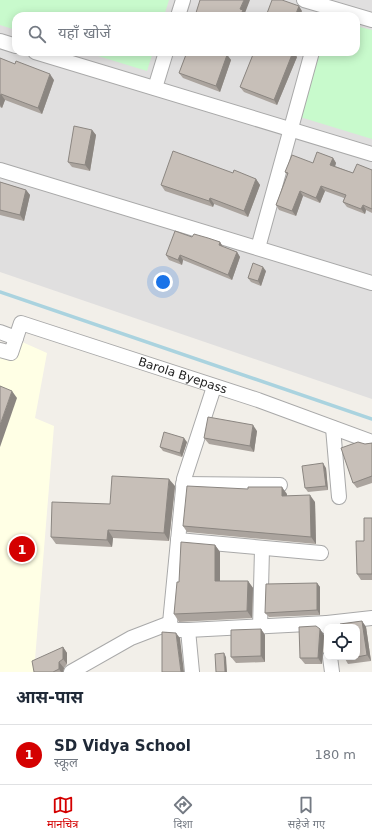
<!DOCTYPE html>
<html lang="hi">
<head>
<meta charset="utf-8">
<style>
	:root { --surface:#fff; --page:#f2f2f3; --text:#1f2937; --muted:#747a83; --line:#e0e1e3; --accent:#d40000 }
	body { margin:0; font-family:"DejaVu Sans","Noto Sans Devanagari",sans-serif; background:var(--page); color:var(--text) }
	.controls { position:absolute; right:12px; bottom:12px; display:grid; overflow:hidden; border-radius:8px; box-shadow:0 2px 10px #0003 }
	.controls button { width:36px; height:36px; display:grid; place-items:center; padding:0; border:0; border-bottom:1px solid var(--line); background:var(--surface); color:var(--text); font:20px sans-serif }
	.you { position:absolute; left:163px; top:282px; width:14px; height:14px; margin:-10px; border:3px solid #fff; border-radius:50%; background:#1a73e8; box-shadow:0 0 0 6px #1a73e833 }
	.badge { display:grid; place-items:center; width:26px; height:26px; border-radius:50%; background:var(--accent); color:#fff; font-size:13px; font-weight:700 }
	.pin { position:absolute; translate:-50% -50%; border:2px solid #fff; box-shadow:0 1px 4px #0006 }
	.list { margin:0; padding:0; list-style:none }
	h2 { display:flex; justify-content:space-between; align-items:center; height:52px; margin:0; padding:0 16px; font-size:17px }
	h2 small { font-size:13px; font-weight:400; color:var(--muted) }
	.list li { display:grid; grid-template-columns:26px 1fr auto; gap:12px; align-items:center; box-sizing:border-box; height:60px; padding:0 16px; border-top:1px solid var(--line) }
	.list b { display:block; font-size:15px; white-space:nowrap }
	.list p { margin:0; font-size:13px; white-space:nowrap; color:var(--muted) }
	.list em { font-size:13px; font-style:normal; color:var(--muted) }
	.icon { flex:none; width:22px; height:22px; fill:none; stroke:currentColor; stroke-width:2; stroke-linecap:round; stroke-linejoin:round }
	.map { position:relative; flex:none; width:372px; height:672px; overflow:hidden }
	.search { position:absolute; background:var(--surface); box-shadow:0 2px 10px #0003; left:12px; right:12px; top:12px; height:44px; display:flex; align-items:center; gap:10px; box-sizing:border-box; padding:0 14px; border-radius:12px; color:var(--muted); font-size:15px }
	.sheet { height:112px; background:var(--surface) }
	nav { display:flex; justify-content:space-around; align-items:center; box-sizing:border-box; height:56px; border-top:1px solid var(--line); background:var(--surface); font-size:11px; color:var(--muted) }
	nav a { display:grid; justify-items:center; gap:2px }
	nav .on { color:var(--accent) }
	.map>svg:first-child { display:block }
</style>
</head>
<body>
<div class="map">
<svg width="372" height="672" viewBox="0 0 372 672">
	<rect width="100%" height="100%" fill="#f2efe9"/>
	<path fill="#e0dfdf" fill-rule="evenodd" d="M0,0H372V399L0,272ZM16,16H356V52H16Z"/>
	<path fill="#ffffe5" d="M20,341L47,353L35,418L54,426L34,672H0V352Z"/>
	<g fill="#c8facc">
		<path d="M0,0H169L164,16H16V30L0,25Z"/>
		<path d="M356,26L372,30V139L300,117L320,52H356Z"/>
		<path d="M85,52H153L147,71Z"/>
	</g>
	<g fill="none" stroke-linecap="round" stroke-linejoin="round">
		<path stroke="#aad3df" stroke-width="3.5" d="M0,292L372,419"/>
		<g stroke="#a9a9a9" stroke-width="16">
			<g id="minor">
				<path d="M304,0L372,20"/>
				<path d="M178,16L183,0"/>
				<path d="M0,41L16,46"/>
				<path d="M35,52L372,154"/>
				<path d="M155,88L166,52"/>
				<path d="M0,170L372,283"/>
				<path d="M258,248L312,52"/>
				<path d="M0,332L16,338"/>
				<path id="s1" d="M0,350L11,353L21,323L258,400L372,442"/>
				<path d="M214,387L184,479L170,623L172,628L177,630H188L327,623V627"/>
				<path d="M333,428L339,497"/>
				<path d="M183,484L280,485"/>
				<path d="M178,540L321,553"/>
				<path d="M327,623L372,618"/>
				<path d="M260,628L262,549"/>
				<path d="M188,630L192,672"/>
				<path d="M330,657L332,672"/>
				<path d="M71,672L131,638L170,623"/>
			</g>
		</g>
		<use href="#minor" stroke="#fff" stroke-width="14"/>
	</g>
	<g fill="#aba49e">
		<path d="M186,52H230L228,56L231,60L220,92L183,78L179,73L187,53Z"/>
		<path d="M254,52H293L297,57L277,105L244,92L240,87Z"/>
		<path d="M0,58L54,80L42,114L5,100L2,108L0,107Z"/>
		<path d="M92,130L96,135L90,171L72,167L68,162Z"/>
		<path d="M333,158L336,163L335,166L353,173L372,170V213L366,210L365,214L347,207L343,202L344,198L325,191L320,203L303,196L296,216L279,210L276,205L287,175L285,172L313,163Z"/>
		<path d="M233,173L256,179L260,185L248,217L214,204L213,207L165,191L161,185Z"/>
		<path d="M0,182L26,190L30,195L24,221L0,215Z"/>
		<path d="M192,237L220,242L223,247L237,252L240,257L232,280L183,260L182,265L169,260L166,255Z"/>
		<path d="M266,271L261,286L251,282L248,278Z"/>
		<path d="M257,431L254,452L209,444L204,438Z"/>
		<path d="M187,442L182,457L163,451L160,447Z"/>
		<path d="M372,443V483L357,488L353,483L365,444Z"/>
		<path d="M326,468L328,490L308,492L305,488Z"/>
		<path d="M175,486L169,541L113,538L112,547L56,544L51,537L110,504Z"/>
		<path d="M287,494V496L315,502L316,544L187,532L183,526Z"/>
		<path d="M372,518V580H361L357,574L364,541Z"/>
		<path d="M215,545L220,552V581H248L253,588L252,618L179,622L174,614L179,582Z"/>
		<path d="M317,583L320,587V615L269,617L265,613Z"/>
		<path d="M362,621L366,627L371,661L348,664L344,657H357V627Z"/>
		<path d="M261,629L265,635V662L236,663L231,657Z"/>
		<path d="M324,635L322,664H305L300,658Z"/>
		<path d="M63,647L67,653V664L64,668L63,672H34Z"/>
	</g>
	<g fill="#8b8681">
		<path d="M244,0H250L245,13L246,16H240V9Z"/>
		<path d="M299,6L302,11L300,16H295Z"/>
		<path d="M224,52H230L228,56L231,60L220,92L216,86Z"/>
		<path d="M293,52L297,57L277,105L274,100Z"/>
		<path d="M50,74L54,80L42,114L38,108Z"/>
		<path d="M1,94L5,100L2,108L0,105V97Z"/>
		<path d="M92,130L96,135L90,171L85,165Z"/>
		<path d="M333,158L336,163L334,170L330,165Z"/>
		<path d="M256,179L260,185L248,217L244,211Z"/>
		<path d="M321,186L325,191L320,203L316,198Z"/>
		<path d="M26,190L30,195L24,221L20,215Z"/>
		<path d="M300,191L303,196L296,216L292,211Z"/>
		<path d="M210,198L214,204L213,207L209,201Z"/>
		<path d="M363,205L366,210L365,214L361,209Z"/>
		<path d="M220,242L223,247L219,245Z"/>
		<path d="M237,252L240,257L232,280L228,275Z"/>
		<path d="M180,255L183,260L182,265L178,260Z"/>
		<path d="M263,267L266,271L261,286L258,281Z"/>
		<path d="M12,391L17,398L0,447V425Z"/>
		<path d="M253,425L257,431L254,452L250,446Z"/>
		<path d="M184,438L187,442L182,457L180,453Z"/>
		<path d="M323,463L326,468L328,490L326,486Z"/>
		<path d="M169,479L175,486L169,541L164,533Z"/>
		<path d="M282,487L287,494L286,503L282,496Z"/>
		<path d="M310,495L315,502L316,544L311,537Z"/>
		<path d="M108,530L113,538L112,547L107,540Z"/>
		<path d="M215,545L220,552V588L215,581Z"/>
		<path d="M248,581L253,588L252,618L247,611Z"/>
		<path d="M317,583L320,587V615L317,610Z"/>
		<path d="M362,621L366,627L371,661L367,655Z"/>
		<path d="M261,629L265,635V662L261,656Z"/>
		<path d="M320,629L324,635L322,664L318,658Z"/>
		<path d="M176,633L180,638L184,672H181Z"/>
		<path d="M63,647L67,653V664L63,659Z"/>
		<path d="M224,653L226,657L227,672H225Z"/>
		<path d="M59,662L64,668L63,672H61L59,669Z"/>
	</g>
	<g fill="#c7bfb8" stroke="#8b8681">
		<path d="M200,0H244L240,9L243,10L240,16H195Z"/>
		<path d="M272,0H282L299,6L295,16H266Z"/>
		<path d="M187,52H224L223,53L227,55L216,86L179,73Z"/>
		<path d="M254,52H293L274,100L240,87Z"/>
		<path d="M0,58L15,64L16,61L50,74L38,108L1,94L0,97Z"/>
		<path d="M74,126L92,130L85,165L68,162Z"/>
		<path d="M173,151L233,173L234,170L256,179L244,211L210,198L209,201L161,185Z"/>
		<path d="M317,152L333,158L330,165L353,173L357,164L372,170V209L363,205L361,209L343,202L346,195L321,186L316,198L300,191L292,211L276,205L288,173L285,172L292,155L313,163Z"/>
		<path d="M0,182L26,190L20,215L0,210Z"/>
		<path d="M175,231L192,237L194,234L208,238L220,242L219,245L237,252L228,275L180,255L178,260L166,255Z"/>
		<path d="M253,263L263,267L258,281L248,278Z"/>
		<path d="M0,386L12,391L0,425Z"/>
		<path d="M208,417L253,425L250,446L204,438Z"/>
		<path d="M164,432L184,438L180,453L160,447Z"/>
		<path d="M358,442L365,444L372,443V476L353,483L341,448Z"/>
		<path d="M323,463L326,486L305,488L302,466Z"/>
		<path d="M112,476L169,479L164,533L108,530L107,540L51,537L52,502L110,504Z"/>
		<path d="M187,486L248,489V487H282V496L310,495L311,537L183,526Z"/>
		<path d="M364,518H372V574H357L356,541H364Z"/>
		<path d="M181,542L215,545V581H248L247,611L174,614L177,582H179Z"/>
		<path d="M317,583V610L265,613L266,584Z"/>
		<path d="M362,621L367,655L357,657V627H340V624Z"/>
		<path d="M316,626L320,629L318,658H300L299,627Z"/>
		<path d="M261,629V656L231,657V630Z"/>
		<path d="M162,632L176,633L181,672H162Z"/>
		<path d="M63,647V659L59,662V669L53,672H34L32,661Z"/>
		<path d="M224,653L225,672H216L215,654Z"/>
		<path d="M344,657H353L344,658Z"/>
	</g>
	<g text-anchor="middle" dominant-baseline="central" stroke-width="3" stroke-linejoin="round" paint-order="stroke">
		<g font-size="12" fill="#222" stroke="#fff">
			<text stroke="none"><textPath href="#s1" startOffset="213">Barola Byepass</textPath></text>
		</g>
	</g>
</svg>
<div class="controls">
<button><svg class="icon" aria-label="locate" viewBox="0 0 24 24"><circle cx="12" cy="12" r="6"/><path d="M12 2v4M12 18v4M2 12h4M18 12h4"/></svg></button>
</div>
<div class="you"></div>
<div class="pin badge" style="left:22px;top:549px">1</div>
<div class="search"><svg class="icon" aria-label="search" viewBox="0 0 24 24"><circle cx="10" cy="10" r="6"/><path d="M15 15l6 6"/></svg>यहाँ खोजें</div>
</div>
<section class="sheet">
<h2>आस-पास<small></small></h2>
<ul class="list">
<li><span class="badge">1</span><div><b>SD Vidya School</b><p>स्कूल</p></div><em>180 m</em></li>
</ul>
</section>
<nav>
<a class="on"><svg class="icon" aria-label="map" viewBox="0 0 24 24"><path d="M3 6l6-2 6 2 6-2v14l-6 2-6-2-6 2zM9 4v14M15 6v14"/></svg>मानचित्र</a>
<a><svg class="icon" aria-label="directions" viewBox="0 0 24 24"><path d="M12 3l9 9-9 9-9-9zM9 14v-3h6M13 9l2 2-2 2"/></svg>दिशा</a>
<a><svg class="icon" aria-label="saved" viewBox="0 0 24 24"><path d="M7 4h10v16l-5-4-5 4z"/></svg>सहेजे गए</a>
</nav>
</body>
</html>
